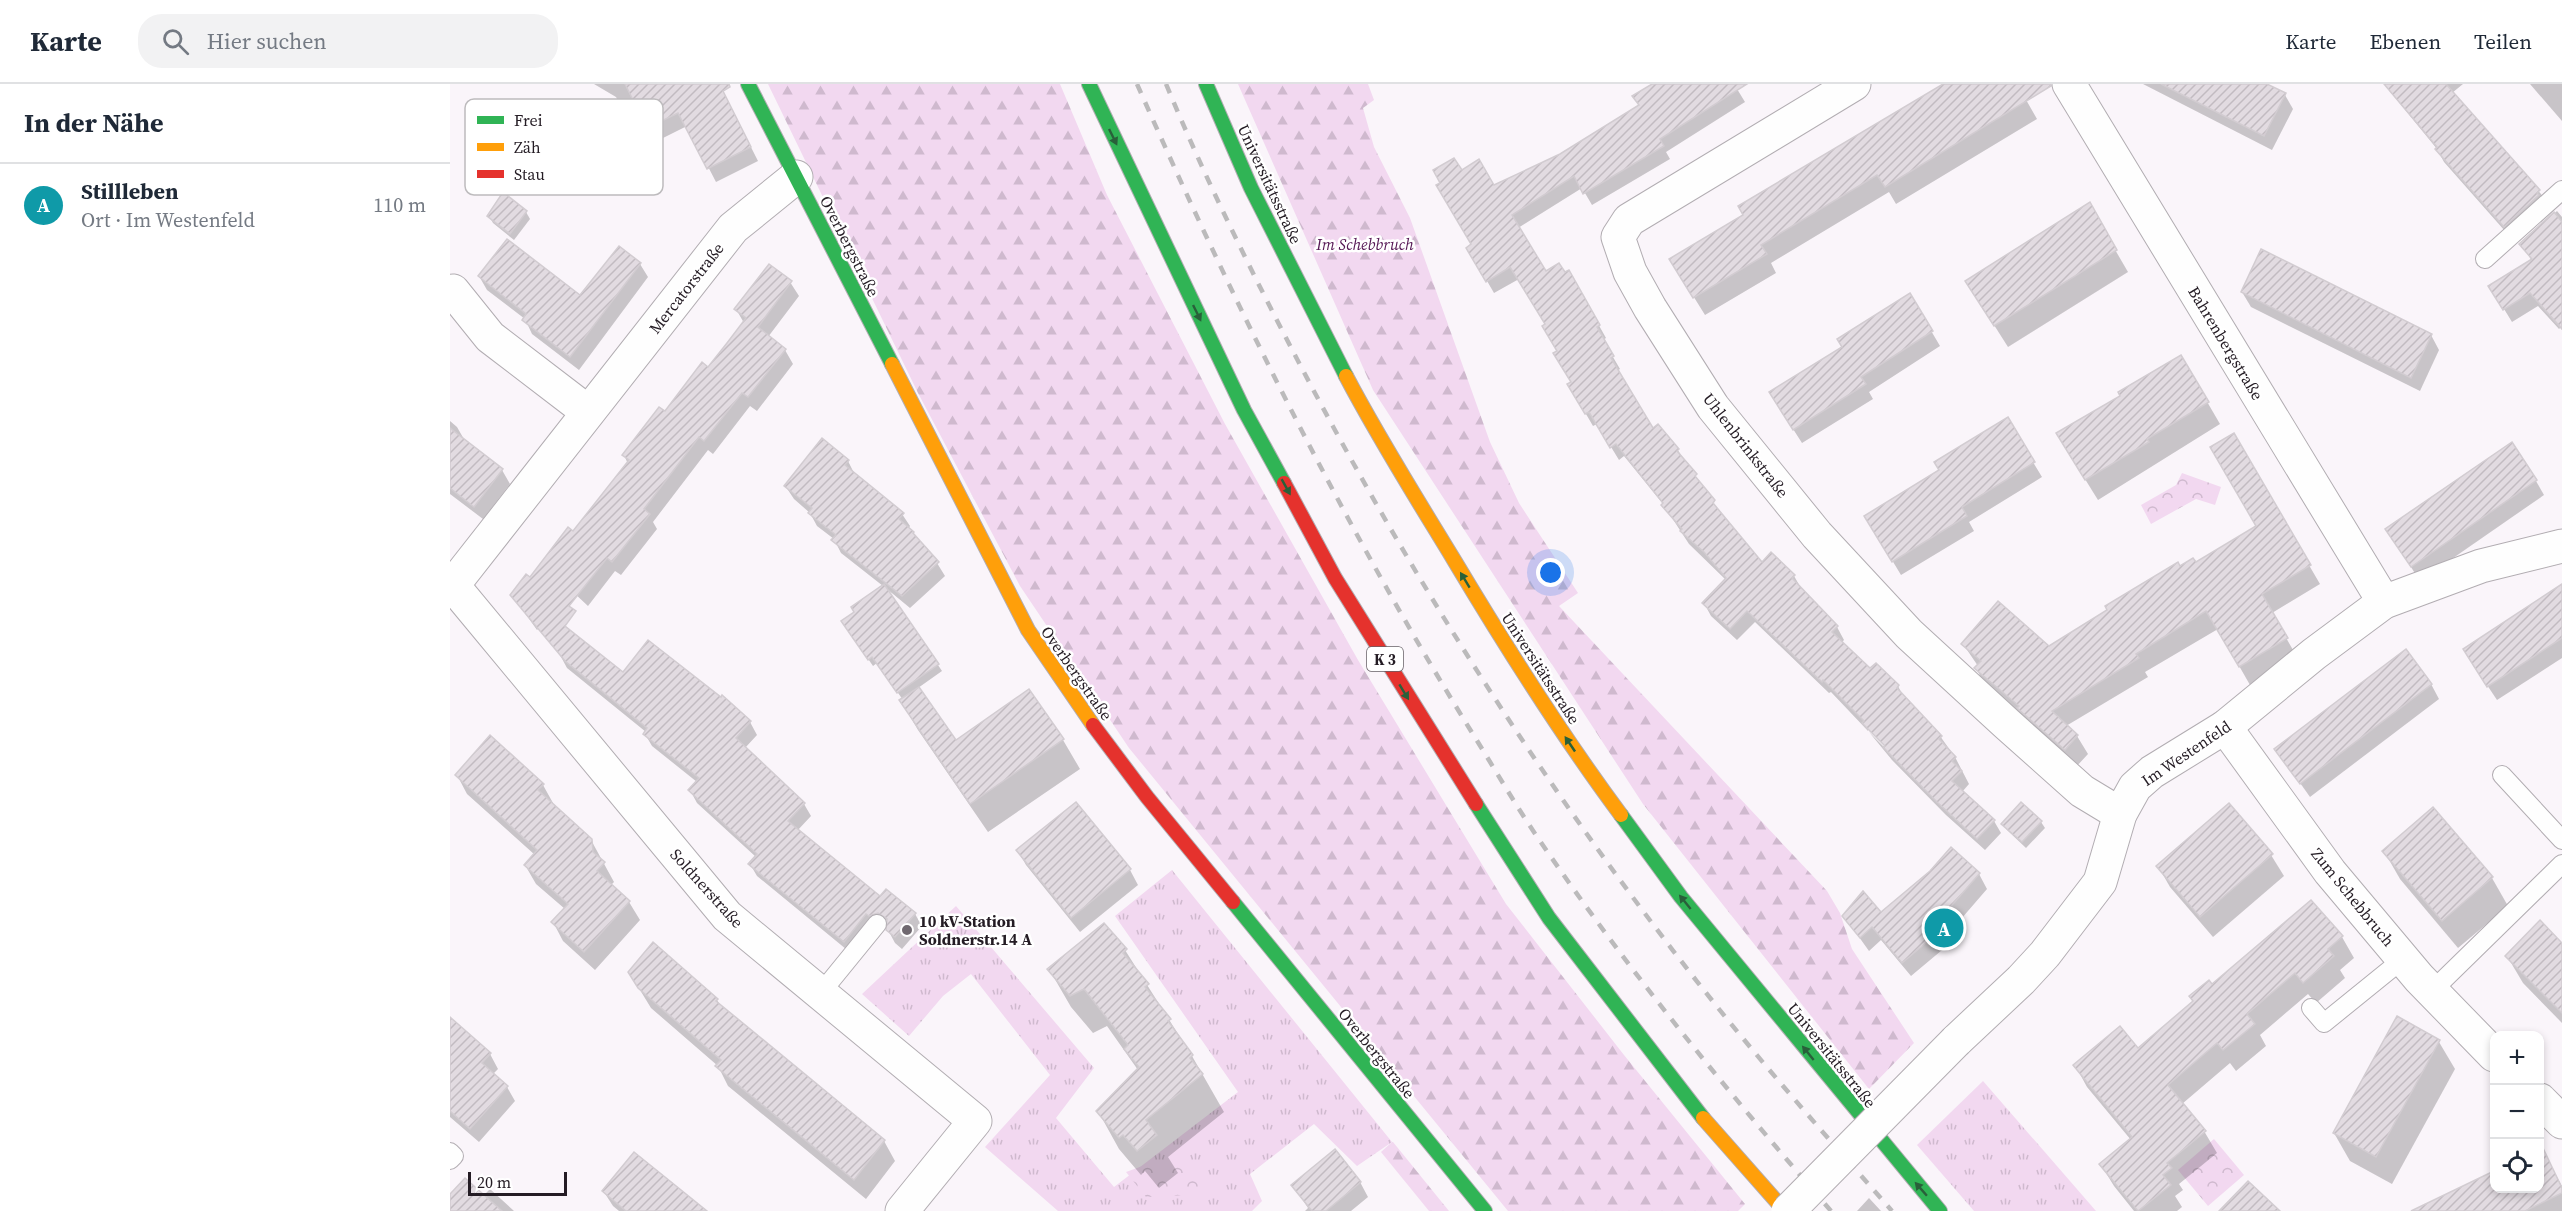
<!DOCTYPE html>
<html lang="de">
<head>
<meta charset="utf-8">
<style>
	:root { --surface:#fff; --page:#f2f2f3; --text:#1f2937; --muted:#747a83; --line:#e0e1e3; --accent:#7c3aed }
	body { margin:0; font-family:"Source Serif 4",serif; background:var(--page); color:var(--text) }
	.controls { position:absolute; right:18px; bottom:18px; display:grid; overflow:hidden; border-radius:12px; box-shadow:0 3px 9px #0003 }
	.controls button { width:54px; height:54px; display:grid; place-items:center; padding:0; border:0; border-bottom:2px solid var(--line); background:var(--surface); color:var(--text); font:30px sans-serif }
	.scale { position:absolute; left:18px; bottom:15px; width:99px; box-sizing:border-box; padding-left:6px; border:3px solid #241c24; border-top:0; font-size:16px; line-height:21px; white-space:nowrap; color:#241c24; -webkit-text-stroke:4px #fff; paint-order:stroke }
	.you { position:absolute; left:1101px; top:489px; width:21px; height:21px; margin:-15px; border:4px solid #fff; border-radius:50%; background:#1a73e8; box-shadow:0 0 0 9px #1a73e833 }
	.badge { display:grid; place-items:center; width:39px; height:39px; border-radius:50%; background:var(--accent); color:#fff; font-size:20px; font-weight:700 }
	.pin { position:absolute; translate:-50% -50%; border:3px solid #fff; box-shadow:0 2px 6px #0006 }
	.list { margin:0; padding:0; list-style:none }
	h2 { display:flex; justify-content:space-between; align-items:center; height:78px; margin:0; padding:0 24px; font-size:26px }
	h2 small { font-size:20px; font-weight:400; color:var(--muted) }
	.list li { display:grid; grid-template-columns:39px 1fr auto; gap:18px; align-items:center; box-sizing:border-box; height:84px; padding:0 24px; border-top:2px solid var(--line) }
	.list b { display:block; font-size:22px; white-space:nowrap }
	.list p { margin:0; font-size:20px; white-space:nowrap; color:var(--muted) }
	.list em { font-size:20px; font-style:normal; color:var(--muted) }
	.icon { flex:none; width:33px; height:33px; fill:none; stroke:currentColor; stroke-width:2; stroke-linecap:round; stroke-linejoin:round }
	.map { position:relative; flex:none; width:2112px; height:1127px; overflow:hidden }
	header { display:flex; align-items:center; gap:36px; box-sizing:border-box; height:84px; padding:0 30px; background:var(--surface); border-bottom:2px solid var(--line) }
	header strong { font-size:28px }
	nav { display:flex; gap:33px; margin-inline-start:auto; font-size:21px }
	.search { width:420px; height:54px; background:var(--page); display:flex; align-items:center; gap:15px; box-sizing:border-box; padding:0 21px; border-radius:24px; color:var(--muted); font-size:22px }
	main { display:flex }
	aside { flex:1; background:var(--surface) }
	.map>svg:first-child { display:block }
</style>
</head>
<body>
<header>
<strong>Karte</strong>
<div class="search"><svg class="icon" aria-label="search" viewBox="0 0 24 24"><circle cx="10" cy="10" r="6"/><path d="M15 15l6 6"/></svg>Hier suchen</div>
<nav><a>Karte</a><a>Ebenen</a><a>Teilen</a></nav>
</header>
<main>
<aside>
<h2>In der Nähe<small></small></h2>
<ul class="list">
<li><span class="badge" style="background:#0f9aa8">A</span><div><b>Stillleben</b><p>Ort · Im Westenfeld</p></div><em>110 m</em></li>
</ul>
</aside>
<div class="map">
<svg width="2112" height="1127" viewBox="0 0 2112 1127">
	<defs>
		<pattern id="grass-tufts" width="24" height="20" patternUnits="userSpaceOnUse" patternTransform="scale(1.5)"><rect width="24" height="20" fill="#f2d8f0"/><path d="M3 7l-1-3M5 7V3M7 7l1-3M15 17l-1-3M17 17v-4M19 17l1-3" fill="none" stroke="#cfb9ce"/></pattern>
		<pattern id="forest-firs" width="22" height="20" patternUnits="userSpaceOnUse" patternTransform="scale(1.5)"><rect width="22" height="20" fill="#f2d8f0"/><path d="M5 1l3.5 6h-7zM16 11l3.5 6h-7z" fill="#cfb9ce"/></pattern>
		<pattern id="park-crowns" width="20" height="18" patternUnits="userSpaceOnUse" patternTransform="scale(1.5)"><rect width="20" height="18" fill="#f2d8f0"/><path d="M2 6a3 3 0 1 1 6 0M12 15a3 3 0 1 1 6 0" fill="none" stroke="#cfb9ce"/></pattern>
		<pattern id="building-hatch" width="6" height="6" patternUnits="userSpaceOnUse" patternTransform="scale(1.5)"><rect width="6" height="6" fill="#e2dbe1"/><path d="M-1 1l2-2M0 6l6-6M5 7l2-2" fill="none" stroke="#c2bbc1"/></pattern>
	</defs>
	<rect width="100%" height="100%" fill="#faf5fa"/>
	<g fill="url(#grass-tufts)">
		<path d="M722,786L942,1058L907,1082L864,1040L800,1090L812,1117L802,1127H608L535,1063L600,991L521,890L493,912L459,952L412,910L506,822L644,984L606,1034L664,1103L788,1008L665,832Z"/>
		<path d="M1533,997L1646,1127H1524L1467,1061Z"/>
	</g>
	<g fill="url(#forest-firs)">
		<path d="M318,0H610L657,111L775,340L908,576L1056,820L1174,971L1295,1120L1288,1127H1058L679,664L570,502L468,309Z"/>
		<path d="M788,0H918L924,16L913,24L924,63L960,134L1040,358L1069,419L1128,509L1109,522L1377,807L1390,829L1402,865L1464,959L1419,1005L1193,720L923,306Z"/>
		<path d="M942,1058H943L999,1127H979L931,1068Z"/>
	</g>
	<g fill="url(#park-crowns)">
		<path d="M1732,389L1771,403L1765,421L1746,415L1701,440L1691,421L1726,401Z"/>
		<path d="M1764,1055L1794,1091L1758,1122L1728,1086Z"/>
		<path d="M738,1078L759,1110L696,1113L676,1088L698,1080Z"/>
	</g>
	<g fill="#0003">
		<path d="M144,0H269L308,77L266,98L237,42L207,57L192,30L179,36L166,13Z"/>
		<path d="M1205,0H1284L1295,18L1216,68L1220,75L1142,121L1132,104L1068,144L1095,189L1114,190L1119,188L1156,254L1153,256L1170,285L1167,287L1203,347L1227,365L1271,430L1312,480L1344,492L1351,504L1387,543L1394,556L1391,559L1420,586L1448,602L1454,614L1490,652L1505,673L1519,700L1512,708L1544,737L1551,749L1535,766L1496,731L1442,676L1419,648L1439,668L1442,666L1418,643V647L1381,608L1379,609L1305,538L1287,556L1261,532L1254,519L1276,496L1239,460L1213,420L1174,372L1169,376L1147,340L1143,342L1119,301L1123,299L1096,240L1069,195L1044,209L1018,164L1023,161L1011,88L1044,103L1110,72L1190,22L1184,12Z"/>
		<path d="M1495,0H1567L1587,35L1446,120L1439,108L1321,179L1326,189L1255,231L1232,194L1295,131Z"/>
		<path d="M1693,0H1814L1835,11L1843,25L1822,66Z"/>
		<path d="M1934,0H2013L2002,9L2091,110L2098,122L2062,155L1994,78L1987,65Z"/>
		<path d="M2080,0H2112V37Z"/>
		<path d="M1639,121L1678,188L1558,263L1530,219Z"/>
		<path d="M2107,127L2112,133V242L2109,245L2088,222L2062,238L2040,202L2082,177L2071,160Z"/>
		<path d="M76,128L80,135L64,156L43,139L39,132Z"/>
		<path d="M190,180L198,193L129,286L82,250L75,235L37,206L29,192L131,213Z"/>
		<path d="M340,198L349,212L318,253L335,266L343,280L307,327L300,322L263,370L258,366L203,438L207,445L171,491L165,487L138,522L123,508L87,546L62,511L124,449L178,380L174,371L259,285L294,239L286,225Z"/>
		<path d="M1792,208L1981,251L1989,266L1970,307L1801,223Z"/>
		<path d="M1460,211L1490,262L1419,308L1423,315L1352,359L1329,323L1393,263Z"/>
		<path d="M1731,273L1770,340L1648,416L1620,371L1672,312Z"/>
		<path d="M1557,335L1592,393L1519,438L1524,447L1451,491L1416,433L1491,387Z"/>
		<path d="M0,337L7,343L15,357L52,386L60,400L33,435L0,410Z"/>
		<path d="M1783,351L1870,500L1822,529L1847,573L1800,601L1768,545L1695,588L1698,593L1616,642L1627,652L1638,670L1626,683L1536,603L1526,584L1528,582L1513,560L1599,564L1729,484L1745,480L1808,442Z"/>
		<path d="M372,356L398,377L405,391L452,430L460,442L458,445L487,479L495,492L460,524L437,505L492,587L468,604L506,658L579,607L613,656L630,685L538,748L468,646L451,617L453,616L427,579L423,582L397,544L405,528L433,502L391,469L384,455L367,442L360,429L344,415L336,403Z"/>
		<path d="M2086,397L2094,411L1970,497L1937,446Z"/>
		<path d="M2112,502V574L2047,616L2023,580Z"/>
		<path d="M126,553L173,590L271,615L273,613L300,638L307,651L295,664L354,720L361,732L347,747L431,814L437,807L465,830L472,842L452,865L445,859L438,846V842L427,844L402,870L307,792L300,780L306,773L247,719L240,706L247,698L202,662L195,650L196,648L117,584L110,571Z"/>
		<path d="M1981,600L1989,615L1860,713L1826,665Z"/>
		<path d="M7,691L93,701L103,719L102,721L141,756L164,798L161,801L179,818L190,836L145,886L113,857L103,838L115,825L86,800L75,781L85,771L17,710Z"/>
		<path d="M626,720L680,786L688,801L630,848L576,781L568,767Z"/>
		<path d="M1983,725L2042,794L2058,822L2008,864L1950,795L1934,767Z"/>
		<path d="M1591,738L1595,744L1576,764L1557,746L1553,740Z"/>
		<path d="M1501,765L1529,790L1537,805L1505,842L1510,851L1461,892L1431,856L1419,867L1394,832L1431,830L1481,788Z"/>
		<path d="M1821,771L1834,792L1763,853L1720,803L1708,782Z"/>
		<path d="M1892,853L1904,874L1890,886L1895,894L1866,919L1858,910L1810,951L1816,962L1786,987L1780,979L1732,1020L1754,1047L1767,1069L1729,1100L1733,1106L1725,1112L1732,1123L1727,1127H1684L1664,1102L1651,1081L1681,1056L1637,1003L1625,981L1687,966L1762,902Z"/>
		<path d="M203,860L267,916L272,924L434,1057L445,1077L416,1115L278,1002L268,982L201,924L179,888Z"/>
		<path d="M2112,861V939L2073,899L2057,872Z"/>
		<path d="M675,866L742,972L774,1028L718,1073L728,1089L709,1104L695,1087L691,1091L669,1065L648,1027L688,986L657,942L643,949L621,923L599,885Z"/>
		<path d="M1948,934L1989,958L2005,985L1942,1100L1900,1077L1884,1049Z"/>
		<path d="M7,941L40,970L48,985L43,990L57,1003L65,1017L29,1058L0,1033V950Z"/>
		<path d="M2092,1066L2112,1102V1127H1979L1976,1121L2044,1089V1104H2090V1067Z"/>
		<path d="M910,1098L918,1113L901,1127H855L858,1124L843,1101Z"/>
		<path d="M40,1105L64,1127H0V1113L33,1112Z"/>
		<path d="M154,1108L255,1127H169L163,1122Z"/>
		<path d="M1419,1114L1431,1127H1407Z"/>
	</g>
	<g fill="url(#building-hatch)" stroke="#d2ccd1" stroke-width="1.5">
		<path d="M175,0H279L280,3L273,7L301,63L257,85L228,29L197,44Z"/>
		<path d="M1202,0H1297L1210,55L1214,62L1133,110L1124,92L1062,131L1096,187L1109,179L1115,188L1119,186L1150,241L1147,243L1164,272L1161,274L1203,344L1208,340L1229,365L1227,367L1247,390L1245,392L1265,416L1263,419L1312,478L1321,468L1345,491L1342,494L1388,542L1382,548L1420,584L1426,579L1449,601L1447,604L1492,652L1489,655L1506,673L1502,677L1512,687L1502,697L1545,736L1527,755L1487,718L1433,663L1435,662L1412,639L1414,637L1373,596L1372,598L1297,527L1280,545L1252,519L1276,494L1254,468L1230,447L1232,445L1211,421L1213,419L1166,360L1160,364L1139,328L1135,330L1117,300L1121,298L1103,269L1107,267L1092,242L1095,240L1060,183L1036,198L1016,164L1021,160L986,101L990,99L983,86L1004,74L1012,86L1029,75L1044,101L1110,70L1189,21L1182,12Z"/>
		<path d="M1493,0H1600L1601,2L1435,103L1427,91L1311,161L1317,170L1243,214L1219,175L1293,131L1288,122Z"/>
		<path d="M1711,0H1817L1836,9L1814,52Z"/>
		<path d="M1934,0H1996L2090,106L2087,109L2089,111L2054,143L1985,65L1987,63Z"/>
		<path d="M53,108L77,127L60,150L37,132Z"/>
		<path d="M1640,118L1667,166L1544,242L1515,197Z"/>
		<path d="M2104,128L2112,138V245L2080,209L2053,226L2038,202L2082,175L2069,160Z"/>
		<path d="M57,155L130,211L169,162L191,179L120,273L72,236L76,230L28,192Z"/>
		<path d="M1811,165L1982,250L1961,294L1791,208Z"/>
		<path d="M319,180L342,197L308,243L336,265L298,313L292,309L254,357L249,353L194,425L200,430L162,478L157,474L119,522L126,527L115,542L173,588L198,556L271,613L272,611L301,637L286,654L355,719L338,737L430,812L436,805L466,829L445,853L436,846L437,835L428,829L419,832L416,830L394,858L298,780L307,770L238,706L249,694L193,650L197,644L115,577L60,511L76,490L80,493L118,443L123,447L179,376L172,371L209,323L215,327L252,278L258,283L277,259L296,234L284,225Z"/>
		<path d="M1460,209L1483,247L1411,293L1416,300L1343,346L1319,308L1392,263L1387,255Z"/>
		<path d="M1731,271L1759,318L1697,355L1699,358L1635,396L1606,349L1670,312L1668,308Z"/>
		<path d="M1558,333L1585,378L1512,423L1517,432L1442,478L1414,432L1489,386L1484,378Z"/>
		<path d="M0,344L53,385L24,423L0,404Z"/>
		<path d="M1784,349L1861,481L1812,510L1838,554L1789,583L1756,527L1686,570L1689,574L1602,627L1628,651L1615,666L1567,624L1569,622L1524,584L1531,577L1511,560L1548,517L1599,562L1657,526L1655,522L1728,478L1730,482L1743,474L1746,478L1806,442L1760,363Z"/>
		<path d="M372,354L399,376L395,381L454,429L449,435L464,448L463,449L489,478L452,512L381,456L386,451L358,429L362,424L334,402Z"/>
		<path d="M2062,358L2087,396L1961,483L1935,445Z"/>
		<path d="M434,500L489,580L447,609L422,573L418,576L391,537L404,528L401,523Z"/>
		<path d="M2112,500V554L2037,603L2013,565Z"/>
		<path d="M1956,565L1982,600L1850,700L1824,665Z"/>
		<path d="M469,603L506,656L579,605L614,655L520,720L449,616Z"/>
		<path d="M40,651L94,700L88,706L142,755L143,768L155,778L147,787L180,817L134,868L101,838L118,820L74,781L87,766L5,691Z"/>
		<path d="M626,718L681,785L621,834L566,766Z"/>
		<path d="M1571,718L1592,737L1572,758L1551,740Z"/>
		<path d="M1779,719L1823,770L1750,833L1706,782Z"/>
		<path d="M1983,723L2043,793L1992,837L1932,767Z"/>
		<path d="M1501,763L1530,789L1496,828L1503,836L1452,879L1422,843L1410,854L1392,832L1413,807L1431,828L1480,787Z"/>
		<path d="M1861,816L1893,852L1878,865L1884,872L1853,899L1845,889L1797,930L1805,940L1773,966L1767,959L1718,1001L1756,1047L1717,1079L1722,1084L1713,1091L1721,1101L1688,1127L1649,1080L1682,1053L1623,981L1670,942L1688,964L1743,917L1739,912L1759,896L1762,900Z"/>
		<path d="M2090,836L2112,859V929L2055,872Z"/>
		<path d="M654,839L677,865L673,869L699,900L695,903L721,935L718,937L743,971L740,974L753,990L696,1036L707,1051L687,1067L673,1051L669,1054L646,1027L689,983L674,965L678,961L634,905L620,912L597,885Z"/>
		<path d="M203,858L268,915L266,917L435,1056L404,1096L265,982L271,976L188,904L178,888Z"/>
		<path d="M1947,932L1990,956L1926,1073L1883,1049Z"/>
		<path d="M0,933L41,969L32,979L58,1002L20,1045L0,1027Z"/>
		<path d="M2093,1064L2112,1104V1109L2075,1127H1961L2044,1087V1104H2090V1066Z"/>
		<path d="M885,1065L911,1098L876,1127H862L841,1101Z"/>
		<path d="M184,1068L257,1127H176L152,1107Z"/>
		<path d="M15,1094L52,1127H0V1110Z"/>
		<path d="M1798,1097L1830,1127H1769Z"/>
	</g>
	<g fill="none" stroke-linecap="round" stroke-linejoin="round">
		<g stroke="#b2adb2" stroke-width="20">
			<g id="lane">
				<path d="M2035,175L2112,106"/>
				<path d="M2052,691L2112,756"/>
				<path d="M1982,907L2112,780"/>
				<path d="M370,910L427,840"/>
				<path d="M1861,924L1874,939L1953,875"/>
				<path d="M0,1068L4,1072L0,1076"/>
			</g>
		</g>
		<g stroke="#b2adb2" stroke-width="35">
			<g id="street">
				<path d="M1404,0L1179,136L1168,153L1180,188L1200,224L1263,323L1367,451L1459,550L1557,640L1632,707L1670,730"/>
				<path d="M1619,0L1934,518"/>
				<path d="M3,207L40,253L138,328"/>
				<path d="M0,498L277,832L525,1037L452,1127"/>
				<path d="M3,501L283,144L346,93"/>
				<path d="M1775,643L1880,788L1969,894L2044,971"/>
				<path d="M1506,957L1571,896L1595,870L1650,798L1670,730L1685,703L1702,688L1775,643L1864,570L1934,518L2031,482L2112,462"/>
				<path d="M2090,1016L2112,1038"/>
			</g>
		</g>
		<g stroke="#b2adb2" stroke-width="16">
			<g id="fast">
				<path d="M298,0L442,280"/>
				<path d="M639,0L794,326L834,399"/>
				<path d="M756,0L801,104L896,292"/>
				<path d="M1026,720L1099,834L1253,1034"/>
				<path d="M1171,731L1231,813L1490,1127"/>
				<path d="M783,818L1035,1127"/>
			</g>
		</g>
		<g stroke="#b2adb2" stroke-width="16">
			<g id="slow">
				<path d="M442,280L578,546L643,641"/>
				<path d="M896,292C929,355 967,415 1004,476C1056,563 1110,649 1171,731"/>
				<path d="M1253,1034L1335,1127"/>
			</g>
		</g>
		<g stroke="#b2adb2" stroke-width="16">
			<g id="jam">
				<path d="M834,399L885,494L1026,720"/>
				<path d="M643,641L697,713L783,818"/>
			</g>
		</g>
		<use href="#lane" stroke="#fefefe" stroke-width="18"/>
		<use href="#street" stroke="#fefefe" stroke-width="33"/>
		<use href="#fast" stroke="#30b455" stroke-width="14"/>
		<use href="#slow" stroke="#ff9f0a" stroke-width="14"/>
		<use href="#jam" stroke="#e5322d" stroke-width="14"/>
		<g stroke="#bbbabb" stroke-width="4.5" stroke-dasharray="10 10" stroke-linecap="butt">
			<path d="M687,0C785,222 893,440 1021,647C1043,682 1064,719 1088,754C1177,885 1277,1007 1381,1127"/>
			<path d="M716,0C755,94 800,185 847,275C963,497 1098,709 1253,905C1313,981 1378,1054 1442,1127"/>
		</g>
		<g stroke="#b2adb2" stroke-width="35" stroke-linecap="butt">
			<path id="street-bridge" d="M1338,1127L1506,957"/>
		</g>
		<use href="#street-bridge" stroke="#fefefe" stroke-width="33"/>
	</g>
	<defs><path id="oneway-solid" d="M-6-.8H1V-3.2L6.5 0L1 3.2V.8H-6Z" transform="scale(1.5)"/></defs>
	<g fill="#29603a">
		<use href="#oneway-solid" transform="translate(663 53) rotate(64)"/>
		<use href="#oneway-solid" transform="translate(747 229) rotate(64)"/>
		<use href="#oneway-solid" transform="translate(836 403) rotate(61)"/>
		<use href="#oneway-solid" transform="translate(1015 496) rotate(-121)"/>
		<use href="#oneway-solid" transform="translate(954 608) rotate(59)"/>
		<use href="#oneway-solid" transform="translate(1120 660) rotate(-124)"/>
		<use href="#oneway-solid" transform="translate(1235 818) rotate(-129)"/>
		<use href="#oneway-solid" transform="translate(1358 969) rotate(-129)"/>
		<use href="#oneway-solid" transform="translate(1471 1105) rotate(-131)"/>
	</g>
	<circle fill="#6f686f" stroke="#fff" stroke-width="2" cx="457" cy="846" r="6"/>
	<g text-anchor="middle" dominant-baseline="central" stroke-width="5" stroke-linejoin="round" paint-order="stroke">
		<rect fill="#fff" stroke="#666066" stroke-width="1.5" x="917" y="563" width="36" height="24" rx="4.5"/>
		<g font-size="15" font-weight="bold" fill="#241c24">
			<text x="935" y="575">K 3</text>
		</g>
		<g font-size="16" fill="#241c24" stroke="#fff">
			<text transform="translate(820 100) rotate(65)">Universitätsstraße</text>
			<text transform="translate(400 162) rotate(63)">Overbergstraße</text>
			<text transform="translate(236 204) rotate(-52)">Mercatorstraße</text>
			<text transform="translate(1776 259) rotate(59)">Bahrenbergstraße</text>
			<text transform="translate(1296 361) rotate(52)">Uhlenbrinkstraße</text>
			<text transform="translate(1091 584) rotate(57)">Universitätsstraße</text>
			<text transform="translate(627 589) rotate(55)">Overbergstraße</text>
			<text transform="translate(1736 669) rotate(-34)">Im Westenfeld</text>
			<text transform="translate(257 804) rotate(48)">Soldnerstraße</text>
			<text transform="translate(1903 813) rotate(51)">Zum Schebbruch</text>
			<text transform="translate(927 969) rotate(51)">Overbergstraße</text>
			<text transform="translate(1382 971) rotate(51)">Universitätsstraße</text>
		</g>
		<g font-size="16" font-style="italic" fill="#551754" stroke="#fff">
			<text x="915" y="160">Im Schebbruch</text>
		</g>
		<g font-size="16" font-weight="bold" fill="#241c24" stroke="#fff" text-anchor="start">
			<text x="469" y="837">10 kV-Station<tspan x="469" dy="18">Soldnerstr.14 A</tspan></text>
		</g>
	</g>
	<rect x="15" y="15" width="198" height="96" rx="9" fill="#fff" stroke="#bdbbbd" stroke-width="1.5"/>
	<rect x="27" y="32" width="27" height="8" fill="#30b455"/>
	<rect x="27" y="59" width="27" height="8" fill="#ff9f0a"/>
	<rect x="27" y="86" width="27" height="8" fill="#e5322d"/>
	<g font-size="16" fill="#241c24">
		<text x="64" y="42">Frei</text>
		<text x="64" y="69">Zäh</text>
		<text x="64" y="96">Stau</text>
	</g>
</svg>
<div class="controls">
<button>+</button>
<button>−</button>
<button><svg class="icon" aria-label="locate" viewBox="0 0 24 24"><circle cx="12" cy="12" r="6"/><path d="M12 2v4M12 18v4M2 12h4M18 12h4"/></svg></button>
</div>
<div class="scale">20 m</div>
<div class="you"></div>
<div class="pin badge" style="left:1494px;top:844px;background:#0f9aa8">A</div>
</div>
</main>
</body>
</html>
